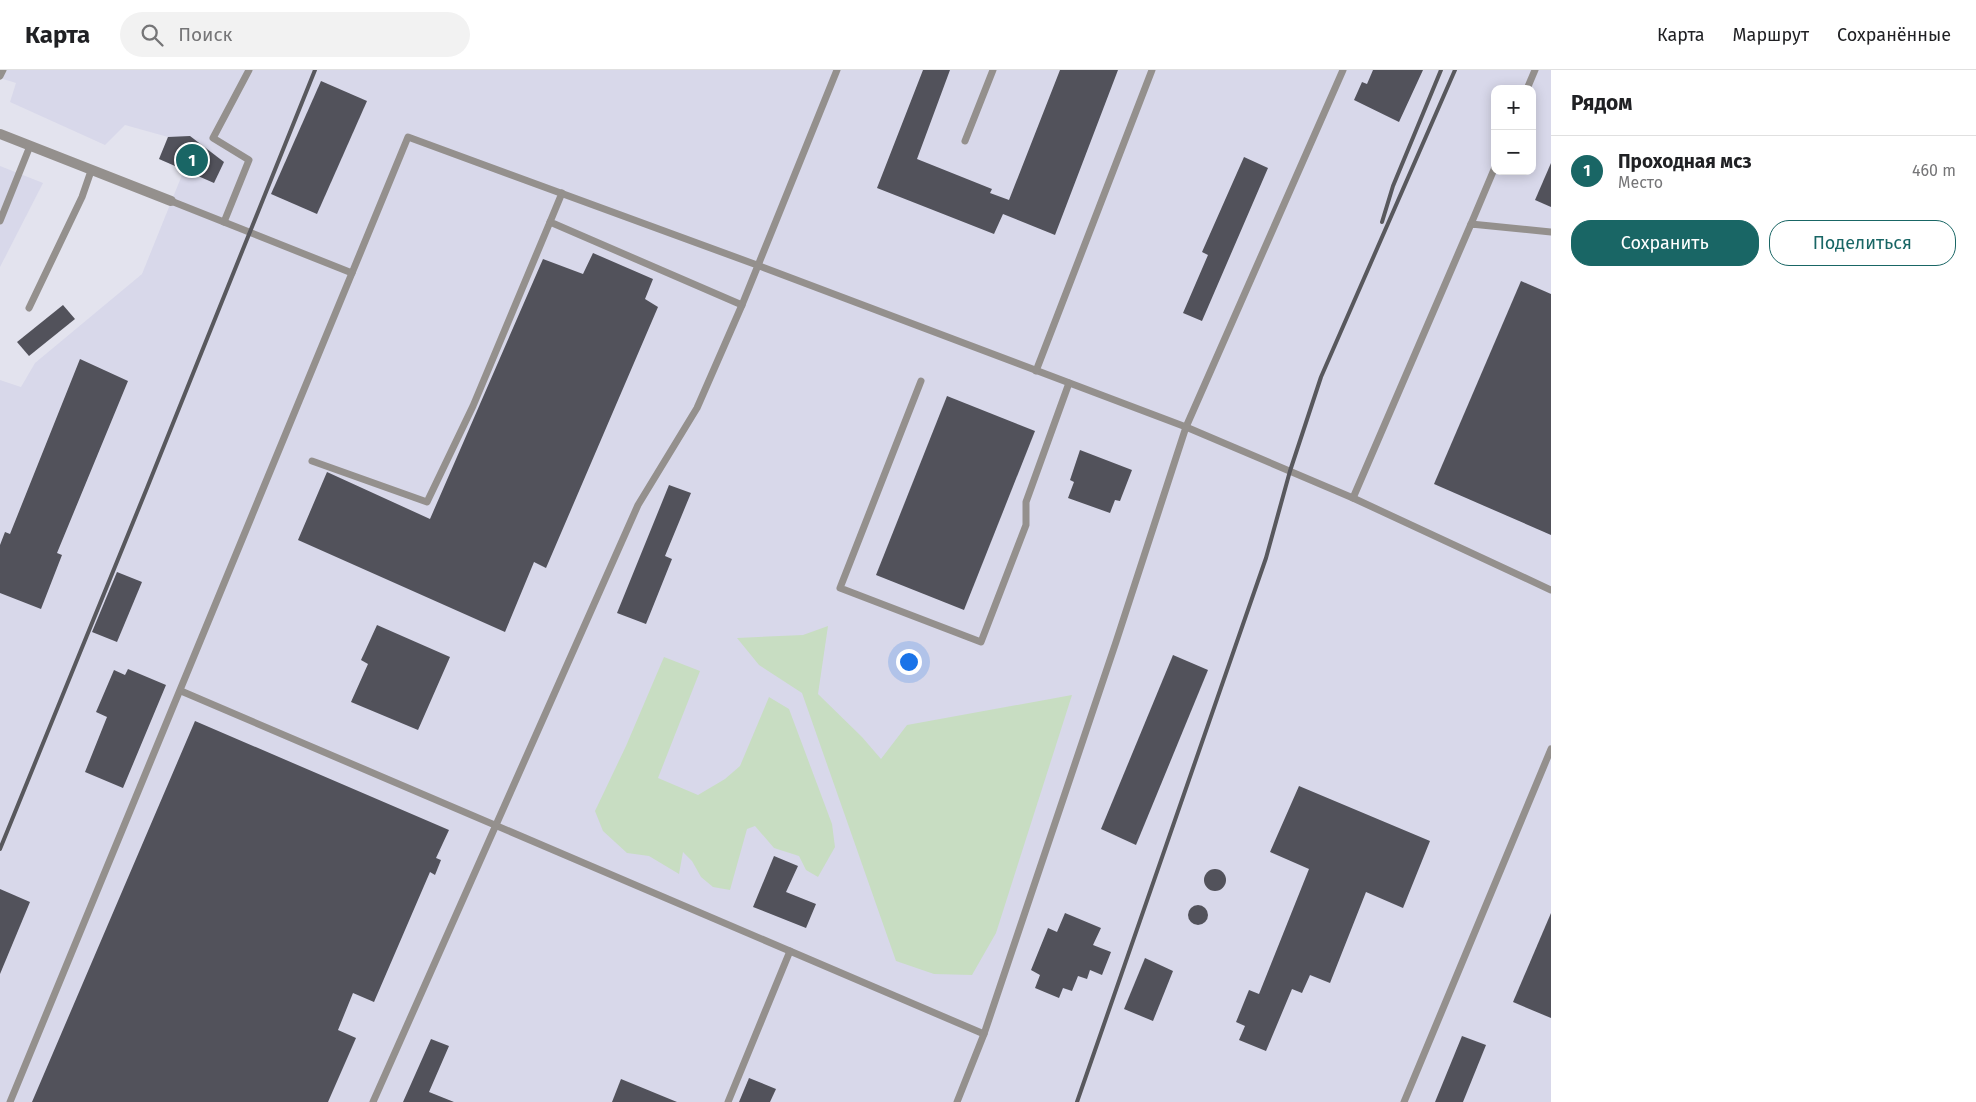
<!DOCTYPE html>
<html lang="ru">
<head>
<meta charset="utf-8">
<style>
	:root { --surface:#fff; --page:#f2f2f2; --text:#202124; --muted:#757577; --line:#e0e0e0; --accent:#196665 }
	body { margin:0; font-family:"Fira Sans",sans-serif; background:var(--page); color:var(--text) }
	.controls { position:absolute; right:15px; top:15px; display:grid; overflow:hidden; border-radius:10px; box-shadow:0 2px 12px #0003 }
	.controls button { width:45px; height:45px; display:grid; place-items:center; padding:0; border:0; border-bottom:1px solid var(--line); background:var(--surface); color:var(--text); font:25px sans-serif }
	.you { position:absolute; left:908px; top:591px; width:18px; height:18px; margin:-12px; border:4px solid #fff; border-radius:50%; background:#1a73e8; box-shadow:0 0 0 8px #1a73e833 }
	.badge { display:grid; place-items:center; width:32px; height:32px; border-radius:50%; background:var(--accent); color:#fff; font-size:16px; font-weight:700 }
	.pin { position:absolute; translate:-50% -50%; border:2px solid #fff; box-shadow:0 1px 5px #0006 }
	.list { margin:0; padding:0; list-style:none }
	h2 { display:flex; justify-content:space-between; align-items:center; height:65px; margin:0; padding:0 20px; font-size:21px }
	h2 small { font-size:16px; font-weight:400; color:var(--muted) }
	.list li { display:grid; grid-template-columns:32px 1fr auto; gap:15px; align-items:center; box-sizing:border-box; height:70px; padding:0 20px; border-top:1px solid var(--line) }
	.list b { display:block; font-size:19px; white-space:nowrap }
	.list p { margin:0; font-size:16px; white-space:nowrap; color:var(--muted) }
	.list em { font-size:16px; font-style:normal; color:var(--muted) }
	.actions { display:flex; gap:10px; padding:15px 20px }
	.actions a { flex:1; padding:11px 0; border:1px solid var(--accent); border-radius:20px; text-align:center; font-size:18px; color:var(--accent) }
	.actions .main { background:var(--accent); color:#fff }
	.icon { flex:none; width:28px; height:28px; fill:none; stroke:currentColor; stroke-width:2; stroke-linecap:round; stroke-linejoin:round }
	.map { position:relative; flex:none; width:1551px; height:1032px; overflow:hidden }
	header { display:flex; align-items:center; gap:30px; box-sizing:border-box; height:70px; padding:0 25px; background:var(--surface); border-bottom:1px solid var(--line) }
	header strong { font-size:24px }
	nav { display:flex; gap:28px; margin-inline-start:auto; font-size:18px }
	.search { width:350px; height:45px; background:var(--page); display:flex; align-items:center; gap:12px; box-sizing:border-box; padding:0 18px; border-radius:28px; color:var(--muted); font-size:19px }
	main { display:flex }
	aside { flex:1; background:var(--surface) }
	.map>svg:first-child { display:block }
</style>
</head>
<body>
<header>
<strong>Карта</strong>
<div class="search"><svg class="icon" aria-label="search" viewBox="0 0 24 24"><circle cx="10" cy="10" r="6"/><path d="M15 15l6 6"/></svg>Поиск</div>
<nav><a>Карта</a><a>Маршрут</a><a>Сохранённые</a></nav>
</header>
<main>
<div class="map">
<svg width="1551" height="1032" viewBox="0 0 1551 1032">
	<rect width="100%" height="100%" fill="#e3e3ee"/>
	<g fill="#d8d8ea" fill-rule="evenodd">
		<path d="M0,0H1551V1032H0V310L21,317L35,293L142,204L184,100L159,89L168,67L125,55L105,75L10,32L16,13L0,8ZM1495,19H1532V101H1495Z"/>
		<path d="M0,96L43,113L0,197Z"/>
	</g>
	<g fill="#c8ddc2">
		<path d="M828,556L818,624L862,667L881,689L907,655L1072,625L996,863L972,905L934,904L896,891L802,623L759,595L737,568L803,565Z"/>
		<path d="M664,587L700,601L658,708L698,725L725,709L740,696L769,627L789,639L832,754L835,777L818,807L806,800L799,786L774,778L755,756L747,759L730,820L713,817L701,807L692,791L683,782L679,804L649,786L627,783L603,761L595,741L626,676Z"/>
	</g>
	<g fill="#52525b">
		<path d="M923,0H950L917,89L992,119L990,123L1009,130L1060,0H1118L1055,165L1003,144L994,164L877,118Z"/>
		<path d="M1373,0H1423L1399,52L1354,30L1362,12L1367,14Z"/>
		<path d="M321,11L367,31L317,144L271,124Z"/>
		<path d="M190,66L224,92L214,113L159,89L168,67Z"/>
		<path d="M1244,87L1268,98L1202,251L1183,243L1208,185L1202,182Z"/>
		<path d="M1551,93V137L1535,130Z"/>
		<path d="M593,183L653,209L645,229L658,237L546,498L534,492L505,562L298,470L327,402L430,449L543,189L583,204Z"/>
		<path d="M1521,211L1551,224V465L1434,414Z"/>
		<path d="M63,235L75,249L29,286L17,272Z"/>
		<path d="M80,289L128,311L57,483L62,485L41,539L0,523V475L5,462L10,464Z"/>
		<path d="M947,326L1035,361L964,540L876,505Z"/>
		<path d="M1080,380L1132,400L1120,431L1115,430L1110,443L1068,428L1074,412L1070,410Z"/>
		<path d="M669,415L691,423L665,486L672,489L646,554L617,543Z"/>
		<path d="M117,502L142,512L117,572L92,562Z"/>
		<path d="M377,555L450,587L418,660L351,632L368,594L361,590Z"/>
		<path d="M1173,585L1208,600L1136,775L1101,759Z"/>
		<path d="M128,599L166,615L123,718L85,702L107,647L96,642L114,600L125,605Z"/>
		<path d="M195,651L449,760L436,788L441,790L435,805L430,802L374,932L353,923L338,960L356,968L328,1032H32Z"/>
		<path d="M1299,716L1430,771L1403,838L1366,822L1330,913L1310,905L1302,923L1292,919L1266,981L1239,970L1245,956L1236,952L1249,920L1259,924L1309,799L1270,782Z"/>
		<path d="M774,786L798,796L786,822L816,834L806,858L753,837Z"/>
		<circle cx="1215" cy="810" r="11"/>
		<path d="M0,819L30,832L0,904Z"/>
		<circle cx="1198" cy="845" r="10"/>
		<path d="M1065,843L1101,858L1093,875L1111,882L1102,905L1090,900L1087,909L1078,906L1072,921L1063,918L1059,928L1035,918L1040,905L1031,900L1048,858L1057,862Z"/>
		<path d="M1551,843V948L1513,932Z"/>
		<path d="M1145,888L1173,901L1153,951L1124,939Z"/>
		<path d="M1462,966L1486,975L1463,1032H1435Z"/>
		<path d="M431,969L449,976L429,1022L454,1032H403Z"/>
		<path d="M749,1008L776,1019L770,1032H739Z"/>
		<path d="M621,1009L677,1032H612Z"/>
	</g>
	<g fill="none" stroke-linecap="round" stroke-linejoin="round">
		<g stroke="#94908d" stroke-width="7">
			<path d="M0,6L3,0"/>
			<path d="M1527,19L1535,0"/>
			<path d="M965,71L993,0"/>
			<path d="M562,123L550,152L742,235"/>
			<path d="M0,151L30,76"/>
			<path d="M224,152L249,90L213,68L249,0"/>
			<path d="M1471,154L1495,97"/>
			<path d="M352,203L408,67L757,195L1186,357L1353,428L1551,520"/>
			<path d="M29,238L82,127L91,101"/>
			<path d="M1036,301L1152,0"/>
			<path d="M921,311L840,518L981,572L1026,455V432L1069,313"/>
			<path d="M312,391L427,432L473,336L550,152"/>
			<path d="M1353,428L1471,154L1551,162"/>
			<path d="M181,621L984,964"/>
			<path d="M10,1032L352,203L171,131"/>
			<path d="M373,1032L638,435L697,338L742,235L837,0"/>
			<path d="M728,1032L790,881"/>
			<path d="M957,1032L984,964L1116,572L1186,357L1343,0"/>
			<path d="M1404,1032L1551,679"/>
		</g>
		<path stroke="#94908d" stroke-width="10" d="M0,64L171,131"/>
		<g stroke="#58585d" stroke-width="4">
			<path d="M1382,152L1393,116L1441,0"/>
			<path d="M0,779L147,418L315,0"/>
			<path d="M1077,1032L1266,488L1290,401L1321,307L1455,0"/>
		</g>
	</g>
</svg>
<div class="controls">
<button>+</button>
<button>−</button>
</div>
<div class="you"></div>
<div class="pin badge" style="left:192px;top:90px">1</div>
</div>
<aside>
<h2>Рядом<small></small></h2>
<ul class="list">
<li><span class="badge">1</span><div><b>Проходная мсз</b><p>Место</p></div><em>460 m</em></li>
</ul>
<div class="actions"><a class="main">Сохранить</a><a>Поделиться</a></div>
</aside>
</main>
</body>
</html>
